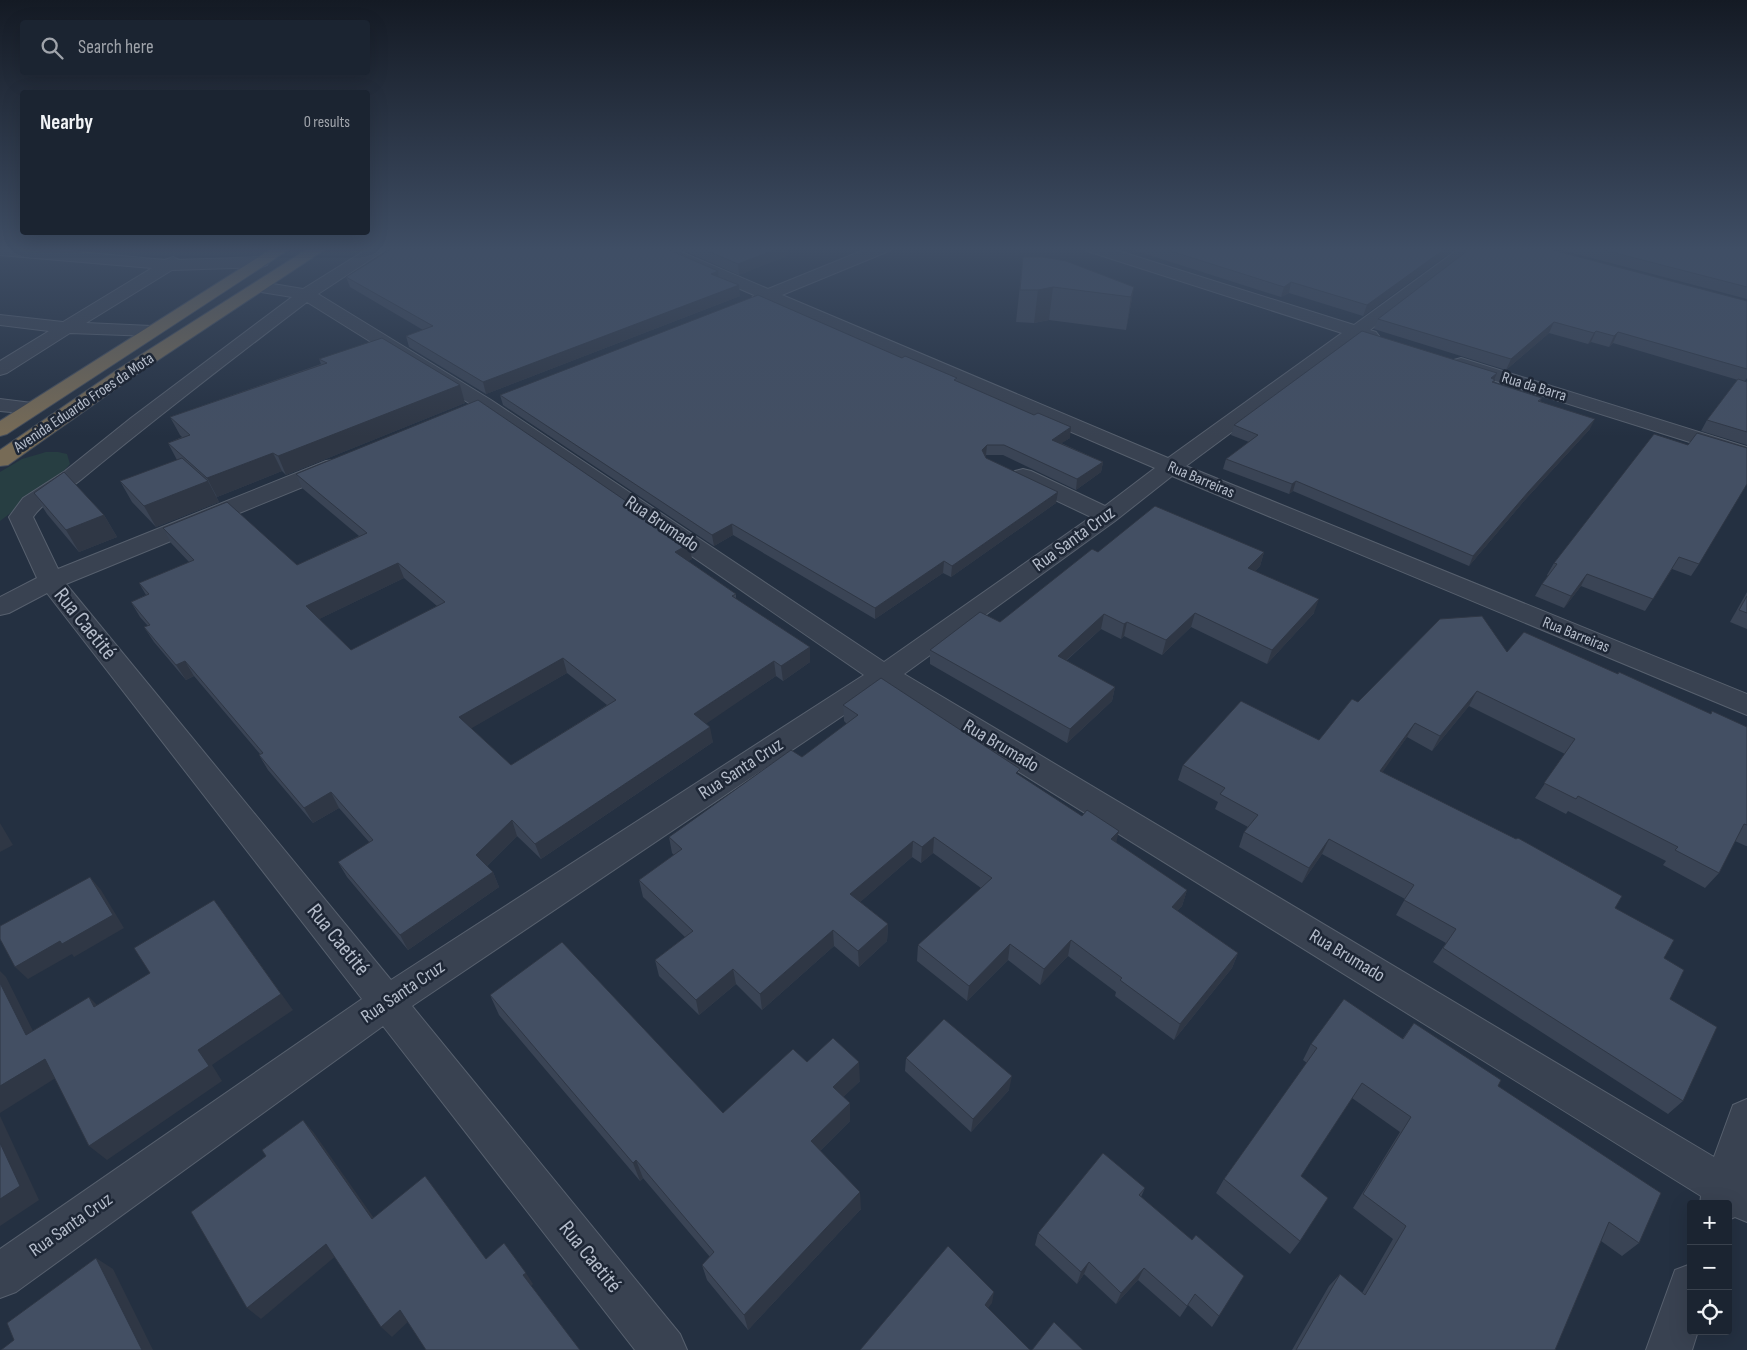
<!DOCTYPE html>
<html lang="en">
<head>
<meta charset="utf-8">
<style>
	:root { --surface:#1b2431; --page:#28303d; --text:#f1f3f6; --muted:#a0a4ab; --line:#39414d }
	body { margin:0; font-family:"Sofia Sans Condensed",sans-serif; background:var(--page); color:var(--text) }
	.controls { position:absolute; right:15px; bottom:15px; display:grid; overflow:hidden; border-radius:5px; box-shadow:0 5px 20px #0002 }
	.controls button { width:45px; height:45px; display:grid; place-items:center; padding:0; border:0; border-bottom:1px solid var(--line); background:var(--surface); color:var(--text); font:25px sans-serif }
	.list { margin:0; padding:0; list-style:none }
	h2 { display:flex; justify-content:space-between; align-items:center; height:65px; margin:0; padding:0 20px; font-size:21px }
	h2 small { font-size:16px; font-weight:400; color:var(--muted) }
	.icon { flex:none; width:28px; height:28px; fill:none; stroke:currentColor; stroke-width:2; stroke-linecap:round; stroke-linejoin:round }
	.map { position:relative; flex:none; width:1747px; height:1350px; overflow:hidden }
	.search { position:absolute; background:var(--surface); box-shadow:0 5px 20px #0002; left:20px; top:20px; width:350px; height:55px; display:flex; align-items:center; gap:12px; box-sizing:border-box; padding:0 18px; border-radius:5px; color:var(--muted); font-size:19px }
	.panel { position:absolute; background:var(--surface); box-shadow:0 5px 20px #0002; left:20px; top:90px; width:350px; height:145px; border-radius:5px }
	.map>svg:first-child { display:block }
</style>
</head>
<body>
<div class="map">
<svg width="1747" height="1350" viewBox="0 0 1747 1350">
	<rect width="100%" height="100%" fill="#243041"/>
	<path fill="#273e42" d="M46,452H58L67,454L70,464L59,476L0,521V472L22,459Z"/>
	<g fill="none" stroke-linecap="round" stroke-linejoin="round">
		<g stroke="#57606e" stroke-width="2">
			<g id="minor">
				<path d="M0,248H35L165,260L173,257L179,260L261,257L267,259L269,262L267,265L261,267L172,270L86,323L151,326L157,327L160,331L157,335L151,336L70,333L7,373L0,375V361L49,331L0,325V315L63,322L152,268L0,255Z"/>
				<path d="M369,248H388L318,294L491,400L884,662L1091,517L1015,481L1012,476L1015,471L1023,469L1031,471L1105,506L1155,468L767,301L760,303L754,302L752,298L754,295L653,251L651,248H672L768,289L869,248H891L889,251L782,295L1168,458L1342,333L1087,251L1085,248H1109L1354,325L1460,248H1478L1370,330L1376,332L1379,336L1376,340L1370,341L1359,338L1186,466L1747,694V715L1172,476L1115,521L904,674L1714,1157L1733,1105L1747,1099V1222L1735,1217L1728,1220V1204H1700L1701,1196L884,688L412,1006L680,1334L687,1350H635L383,1026L16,1292L0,1298V1249L362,999L47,593L9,613L0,615V597L37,578L9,517L23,498L65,471L131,418L292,297L255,291L253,287L255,283L261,282L303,289ZM307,302L477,408L864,675L391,980L66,584L342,471L345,466L342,461L334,460L326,461L58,569L33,517C45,499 67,492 83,478C156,418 231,360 307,302Z"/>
				<path d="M1461,358L1747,447V460L1454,368L1452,364L1454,360Z"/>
				<path d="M0,399L40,404L43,408L40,412L33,414L0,411Z"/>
				<path d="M1691,1264V1331H1698L1692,1350H1646L1675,1270Z"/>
			</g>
		</g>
		<g stroke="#444d5b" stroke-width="2">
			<g id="highway">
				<path d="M273,248H291L7,434L0,436V421Z"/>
				<path d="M309,248H327L131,378L8,465L0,466V450L117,370Z"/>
			</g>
		</g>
		<use href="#minor" fill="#394251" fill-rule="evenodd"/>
		<use href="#highway" fill="#776b56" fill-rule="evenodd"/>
	</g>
	<g fill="#3a4455" fill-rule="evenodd">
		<path d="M678,248H789V255L739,275Z"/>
		<path d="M1127,248H1456L1363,316L1289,293L1281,297Z"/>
		<path d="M1554,248H1747V299Z"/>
		<path d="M1023,257L1134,287L1128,320L1126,330L1049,320L1034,323L1016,322Z"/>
		<path d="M718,271L719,277L740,296L486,394L409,347L406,336L423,330L350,287L346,277Z"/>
		<path d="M1747,301V378L1745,381L1747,382V445L1701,431L1707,420L1738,380L1613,343L1609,347L1591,342L1588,344L1549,333L1506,370L1374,329L1378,319Z"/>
		<path d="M902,358L957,378V381L1070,438L1061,443L1103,462L1101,472L1076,490L1003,455H986L985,456L986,458L1056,503L951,577L943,573L875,619L733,535L714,546L503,405L500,395Z"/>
		<path d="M319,359L460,385L465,403L286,475L282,471L217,497L216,496L219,502L156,527L132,502L120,481L177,460L168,443L182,437L180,435L170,417L321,364Z"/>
		<path d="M1497,373L1494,379L1495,380L1494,383L1542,398L1540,401L1590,429L1524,501L1469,566L1293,491L1289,494L1223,469L1226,459L1249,442L1231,435L1234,425Z"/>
		<path d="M1688,445L1699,564L1691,576L1672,569L1645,611L1581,586L1564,608L1535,596L1542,584L1548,576L1547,575L1554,563Z"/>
		<path d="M296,474L689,544L692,559L688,561L736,594V599L810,662L783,681L776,676L706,723L713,742L541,859L517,836L487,866L493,872L499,887L408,950L347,877L338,862L370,843L339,808L313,823L268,770L259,755L260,754L194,676L186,680L154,642L144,627L148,626L140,617L131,602L146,595L139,583L189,562L171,543L163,528L297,565L359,536L302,488ZM404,578L437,606L351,650L319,619ZM567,673L607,705L511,765L471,728Z"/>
		<path d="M34,493L104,515L117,537L79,552L47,514Z"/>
		<path d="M1098,552H1264L1260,566L1255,571L1314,613L1267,664L1191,627L1162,655L1124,636L1121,639L1101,629L1066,661L1115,687L1112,701L1067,743L930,664V650L1000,622Z"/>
		<path d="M1747,592V629L1730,622Z"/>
		<path d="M1507,652L1618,674L1710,714L1747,727V846H1746L1735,841L1719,873L1705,888L1663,865L1666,861L1568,811L1566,814L1535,798L1565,754L1469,706L1432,751L1407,737L1382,772L1615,908L1664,958L1683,1101L1668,1114L1433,962L1446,943L1396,915L1405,899L1322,854L1302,883L1239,847L1244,832L1248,827L1215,809L1218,802L1178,780L1183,765L1319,740L1358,702Z"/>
		<path d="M843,705L1019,775L1116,843L1187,890L1182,906L1177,911L1238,953L1232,968L1174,1040L1115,996L1116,992L1068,956L1040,985L1008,960L967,1001L917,961L918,945L981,888L933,853L921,863L912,857L860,902L888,924L887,941L859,967L834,946L762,1010L736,984L699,1015L659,976L655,960L685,937L643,897L639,880L674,855L672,853L669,837L802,757L847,724L844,721Z"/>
		<path d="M490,995L723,1113L807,1062L860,1081L843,1097L850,1103V1121L820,1151L861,1209L748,1330L707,1280L702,1265L710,1257L643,1178L640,1181L499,1015Z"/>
		<path d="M1414,1023L1498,1086L1639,1243L1622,1256L1601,1241L1555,1350H1292L1329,1286L1340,1274L1362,1293L1393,1239L1353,1208L1400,1132L1352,1098L1301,1176L1300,1241L1290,1254L1216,1193L1224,1179L1307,1063L1303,1060L1311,1044L1403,1038Z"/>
		<path d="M906,1058L1009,1090L971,1132L905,1071Z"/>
		<path d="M1145,1188L1141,1197L1219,1316L1212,1327L1188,1305L1180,1317L1138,1280L1116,1304L1084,1274L1077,1284L1035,1245L1038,1233Z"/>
	</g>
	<g fill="#2f3745">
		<path d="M779,248H789V255L739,275L738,264Z"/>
		<path d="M1446,248H1456L1363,316L1367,305Z"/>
		<path d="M718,271L719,282L711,274Z"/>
		<path d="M1291,282L1289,293L1281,297L1284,287Z"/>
		<path d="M739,285L740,296L486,394L483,382Z"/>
		<path d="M1053,287L1049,320L1034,323L1038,290Z"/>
		<path d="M1134,287L1128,320L1126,330L1131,297Z"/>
		<path d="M1554,322L1549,333L1506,370L1511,359Z"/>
		<path d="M1596,331L1591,342L1588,344L1594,333Z"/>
		<path d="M1618,332L1613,343L1609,347L1614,336Z"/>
		<path d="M1497,373L1493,382L1495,380L1491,389V378Z"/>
		<path d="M460,385L465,403L286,475L278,456Z"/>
		<path d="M1595,419L1590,429L1524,501L1469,566L1473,556L1529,491Z"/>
		<path d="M1071,427L1070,438L1051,450L1052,440Z"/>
		<path d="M987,445L986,455L981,461L982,450Z"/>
		<path d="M273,453L282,471L217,497L207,478Z"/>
		<path d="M1103,462L1101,472L1076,490L1077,479Z"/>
		<path d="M208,481L219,502L156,527L144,506Z"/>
		<path d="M1296,481L1293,491L1289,494L1292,484Z"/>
		<path d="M1058,492L1056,503L951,577L952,566Z"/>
		<path d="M104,515L117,537L79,552L66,530Z"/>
		<path d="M732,524L733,535L714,546L712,535Z"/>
		<path d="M689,544L692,559L677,567L675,552Z"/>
		<path d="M1264,552L1260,566L1244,582L1248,568Z"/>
		<path d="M944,561L943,573L875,619V608Z"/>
		<path d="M398,563L404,578L313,622L306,606Z"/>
		<path d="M1587,574L1581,586L1564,608L1571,596Z"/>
		<path d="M1319,599L1314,613L1267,664L1272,650Z"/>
		<path d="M1195,613L1191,627L1162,655L1166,640Z"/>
		<path d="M1104,614L1101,629L1055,670L1058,656Z"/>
		<path d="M1127,622L1124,636L1121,639L1124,624Z"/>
		<path d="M810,647V662L783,681L781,666Z"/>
		<path d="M563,658L567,673L465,732L459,717Z"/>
		<path d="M185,661L194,676L186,680L176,665Z"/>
		<path d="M774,661L776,676L697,730L694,714Z"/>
		<path d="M1115,687L1112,701L1067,743L1070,729Z"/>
		<path d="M1477,691L1469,706L1432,751L1440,736Z"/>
		<path d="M1415,723L1407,737L1373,786L1380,771Z"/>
		<path d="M710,727L713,742L541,859L535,844Z"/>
		<path d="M331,792L339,808L313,823L304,808Z"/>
		<path d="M512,820L517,836L483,870L476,855Z"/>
		<path d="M0,823L13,845L0,852Z"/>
		<path d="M1119,831L1115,848L1111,839Z"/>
		<path d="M934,837L933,853L921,863L922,847Z"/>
		<path d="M1329,839L1322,854L1302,883L1309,868Z"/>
		<path d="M913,841L912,857L851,910L850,894Z"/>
		<path d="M493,872L499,887L408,950L400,935Z"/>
		<path d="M90,877L101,890L124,928L74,957L72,954L28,979L15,967Z"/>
		<path d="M1187,890L1182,906L1166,923L1172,907Z"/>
		<path d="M214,900L293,1010L212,1065L222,1081L107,1160L89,1146L198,1050Z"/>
		<path d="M888,924L887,941L859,967L858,951Z"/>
		<path d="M833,930L834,946L762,1010L760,994Z"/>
		<path d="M1071,940L1068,956L1040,985L1044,969Z"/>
		<path d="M1010,944L1008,960L967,1001L969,986Z"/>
		<path d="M1238,953L1232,968L1174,1040L1180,1024Z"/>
		<path d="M733,969L736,984L699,1015L696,1000Z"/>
		<path d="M0,971L6,977L43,1051L26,1035L0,983Z"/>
		<path d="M89,997L105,1013L94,1007Z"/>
		<path d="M45,1059L62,1074L0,1113V1086Z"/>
		<path d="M859,1062L860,1081L834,1106L833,1087Z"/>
		<path d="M1012,1076L1009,1090L971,1132L973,1119Z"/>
		<path d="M850,1103V1121L812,1159L811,1141Z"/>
		<path d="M0,1116L39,1200L0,1226Z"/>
		<path d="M303,1120L314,1133L383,1231L372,1219Z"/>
		<path d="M636,1160L643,1178L640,1181L633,1163Z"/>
		<path d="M860,1192L861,1209L748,1330L744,1315Z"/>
		<path d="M326,1244L337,1255L261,1319L247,1308Z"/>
		<path d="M96,1258L113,1269L153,1350H142Z"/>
		<path d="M1089,1262L1084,1274L1077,1284L1081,1272Z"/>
		<path d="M1144,1268L1138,1280L1116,1304L1121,1293Z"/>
		<path d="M526,1273L533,1284L530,1287L523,1275Z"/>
		<path d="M994,1292L992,1303L982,1316L985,1305Z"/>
		<path d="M400,1310L410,1320L392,1337L381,1327Z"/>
	</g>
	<g fill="#434f63" stroke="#2f3745" fill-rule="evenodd">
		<path d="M393,248H665L718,271L711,274L739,285L483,382L406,336L433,326L346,277Z"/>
		<path d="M701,248H779L738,264Z"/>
		<path d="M1161,248H1446L1367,305L1291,282L1284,287Z"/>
		<path d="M1471,248H1545L1747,301V369L1618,332L1614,336L1596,331L1594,333L1554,322L1511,359L1378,319Z"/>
		<path d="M1596,248H1747V287Z"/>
		<path d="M1023,257H1043L1066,261L1134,287L1131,297L1053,287L1038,290H1020Z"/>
		<path d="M758,295L902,358L905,356L957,378L954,380L1034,415L1038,413L1071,427L1052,440L1103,462L1077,479L1004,445H987L982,450L986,458L1058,492L952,566L944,561L875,608L732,524L712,535L500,395Z"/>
		<path d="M1362,331L1497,373L1491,378L1495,380L1492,382L1542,398L1538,401L1595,419L1529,491L1473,556L1296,481L1292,484L1226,459L1258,435L1234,425Z"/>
		<path d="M382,338L460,385L278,456L273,453L207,478L168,443L190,435L170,417L327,363L319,359Z"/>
		<path d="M1738,379L1747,382V432L1707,420Z"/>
		<path d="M478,400L689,544L675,552L736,594L732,596L810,647L781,666L774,661L694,714L710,727L535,844L512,820L476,855L493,872L400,935L338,862L373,840L331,792L304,808L259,755L263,753L185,661L176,665L144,627L150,625L131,602L149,594L139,583L194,560L163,528L227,502L297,565L367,533L296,474ZM398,563L445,602L351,650L306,606ZM563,658L616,700L511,765L459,717Z"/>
		<path d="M1697,433L1747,448V484L1699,564L1679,557L1653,599L1587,574L1571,596L1542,584L1557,564L1554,563L1654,434L1688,445Z"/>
		<path d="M182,458L208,481L144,506L120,481Z"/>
		<path d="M64,472L104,515L66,530L34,493Z"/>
		<path d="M1155,506L1264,552L1248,568L1319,599L1272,650L1195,613L1166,640L1127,622L1124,624L1104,614L1058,656L1115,687L1070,729L930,650L980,612L1000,622L1092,549L1098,552Z"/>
		<path d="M1747,596V613L1739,610Z"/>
		<path d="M1482,616L1507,652L1524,632L1618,674L1619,672L1711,714L1712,711L1747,727V825L1744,824L1719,873L1675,850L1678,847L1578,796L1576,799L1544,783L1575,739L1477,691L1440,736L1415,723L1380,771L1516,839L1518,838L1622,896L1615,908L1674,940L1664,958L1684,970L1670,999L1717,1027L1683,1101L1443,948L1456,929L1404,900L1414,885L1329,839L1309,868L1244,832L1258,815L1220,794L1225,788L1183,765L1241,701L1319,740L1352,699L1358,702L1440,619Z"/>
		<path d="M881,678L1020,769L1016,773L1082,816L1087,810L1119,831L1111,839L1187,890L1172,907L1238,953L1180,1024L1120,980L1122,978L1071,940L1044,969L1010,944L969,986L918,945L992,878L934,837L922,847L913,841L850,894L888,924L858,951L833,930L760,994L733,969L696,1000L655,960L693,931L639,880L682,849L669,837L791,750L802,757L858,715L843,705Z"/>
		<path d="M90,877L113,915L62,944L60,941L15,967L0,939V926Z"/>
		<path d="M214,900L281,994L198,1050L209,1066L89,1146L45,1059L0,1086V983L26,1035L89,997L94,1007L150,973L134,948Z"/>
		<path d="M562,942L723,1113L793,1049L807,1062L833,1038L859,1062L833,1087L850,1103L811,1141L860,1192L744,1315L702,1265L714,1252L636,1160L633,1163L490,995Z"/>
		<path d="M1344,999L1403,1039L1414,1023L1501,1080L1498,1086L1661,1193L1639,1243L1609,1222L1555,1350H1296L1340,1274L1365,1295L1406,1226L1363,1194L1411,1117L1362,1083L1301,1176L1328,1198L1300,1241L1224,1179L1317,1048L1311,1044Z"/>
		<path d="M944,1019L1012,1076L973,1119L906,1058Z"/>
		<path d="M303,1120L372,1219L425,1176L486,1259L504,1243L526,1273L523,1275L580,1350H426L400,1310L381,1327L326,1244L247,1308L191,1212L266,1156L262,1150Z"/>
		<path d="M0,1143L20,1186L0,1199Z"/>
		<path d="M1103,1153L1145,1188L1139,1195L1192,1240L1196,1235L1244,1276L1219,1316L1195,1294L1187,1306L1144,1268L1121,1293L1089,1262L1081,1272L1038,1233Z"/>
		<path d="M948,1246L994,1292L985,1305L1030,1350H860Z"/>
		<path d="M96,1258L142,1350H1L14,1340L7,1323Z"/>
		<path d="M1054,1322L1083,1350H1032Z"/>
	</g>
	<linearGradient id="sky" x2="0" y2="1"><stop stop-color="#141a24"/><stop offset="0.57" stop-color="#3f4e65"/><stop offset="1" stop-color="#3f4e65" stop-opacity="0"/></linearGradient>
	<rect width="1747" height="437" fill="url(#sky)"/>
	<g text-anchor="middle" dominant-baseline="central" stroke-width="5" stroke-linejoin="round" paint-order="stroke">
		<g font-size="16" fill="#b5bdcb" stroke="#1e2736">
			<text transform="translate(1534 387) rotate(17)">Rua da Barra</text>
			<text transform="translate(84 403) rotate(-34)">Avenida Eduardo Froes da Mota</text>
			<text transform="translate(1201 480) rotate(23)">Rua Barreiras</text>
			<text transform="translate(1576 635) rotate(22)">Rua Barreiras</text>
		</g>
		<g font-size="19" fill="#b5bdcb" stroke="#1e2736">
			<text transform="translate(662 524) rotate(34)">Rua Brumado</text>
			<text transform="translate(1074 539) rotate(-36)">Rua Santa Cruz</text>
			<text transform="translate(1001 746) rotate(31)">Rua Brumado</text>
			<text transform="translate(741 769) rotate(-33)">Rua Santa Cruz</text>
			<text transform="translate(1347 956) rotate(31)">Rua Brumado</text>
			<text transform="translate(403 992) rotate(-34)">Rua Santa Cruz</text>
			<text transform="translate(71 1225) rotate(-35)">Rua Santa Cruz</text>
		</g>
		<g font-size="22" fill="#b5bdcb" stroke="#1e2736">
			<text transform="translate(85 624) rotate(51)">Rua Caetité</text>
			<text transform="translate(338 940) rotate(51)">Rua Caetité</text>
			<text transform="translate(590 1257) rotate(51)">Rua Caetité</text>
		</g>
	</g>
</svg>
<div class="controls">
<button>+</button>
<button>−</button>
<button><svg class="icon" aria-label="locate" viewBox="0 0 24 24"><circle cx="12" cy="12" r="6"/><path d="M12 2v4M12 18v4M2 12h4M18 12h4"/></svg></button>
</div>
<div class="search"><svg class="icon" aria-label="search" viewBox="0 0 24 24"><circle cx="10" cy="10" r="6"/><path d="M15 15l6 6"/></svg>Search here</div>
<section class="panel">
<h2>Nearby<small>0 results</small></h2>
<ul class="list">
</ul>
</section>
</div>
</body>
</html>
